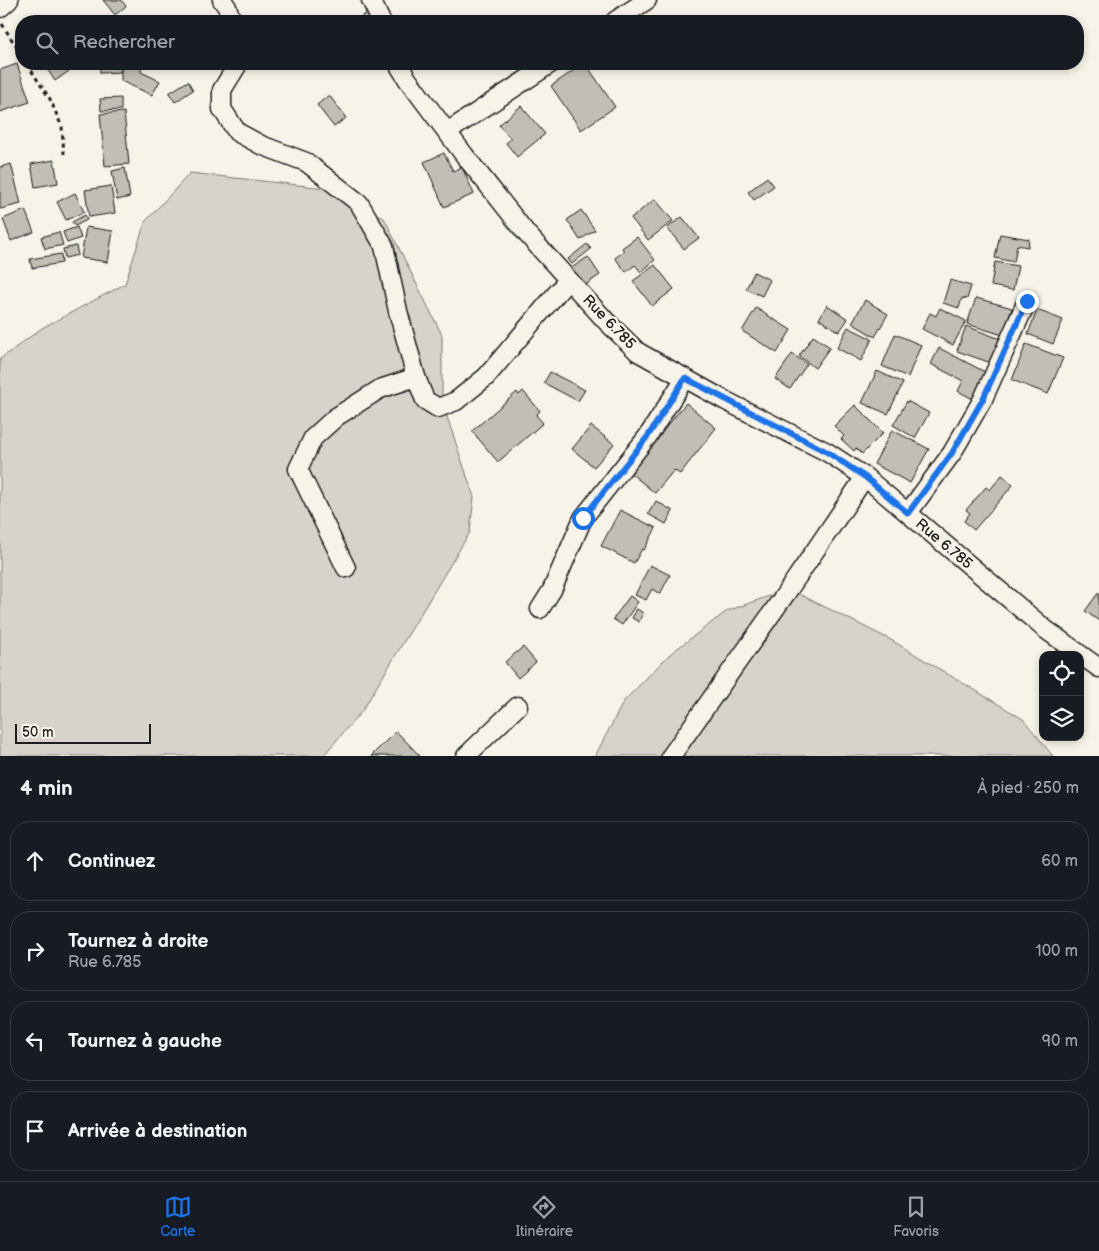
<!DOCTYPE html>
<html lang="fr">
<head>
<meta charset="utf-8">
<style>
	:root { --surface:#171b24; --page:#242831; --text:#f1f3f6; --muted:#9ea1a6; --line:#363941; --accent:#1a73e8 }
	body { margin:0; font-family:"Balsamiq Sans",sans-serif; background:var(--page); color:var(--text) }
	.controls { position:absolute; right:15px; bottom:15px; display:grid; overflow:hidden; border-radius:10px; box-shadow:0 2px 8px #0003 }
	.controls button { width:45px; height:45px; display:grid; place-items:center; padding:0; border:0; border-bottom:1px solid var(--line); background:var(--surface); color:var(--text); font:25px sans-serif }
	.scale { position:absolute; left:15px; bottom:12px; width:136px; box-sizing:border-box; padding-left:5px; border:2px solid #1c1c1c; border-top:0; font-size:14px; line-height:18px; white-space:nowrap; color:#1c1c1c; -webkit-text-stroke:4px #f7f3e8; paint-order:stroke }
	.stop { position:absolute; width:15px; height:15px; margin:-11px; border:4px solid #1a73e8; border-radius:50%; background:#fff }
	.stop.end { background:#1a73e8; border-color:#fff; box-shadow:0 1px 5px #0008 }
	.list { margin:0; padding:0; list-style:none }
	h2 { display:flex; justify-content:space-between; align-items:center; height:65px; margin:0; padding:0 20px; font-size:21px }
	h2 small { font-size:16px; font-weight:400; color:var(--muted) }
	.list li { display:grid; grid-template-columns:32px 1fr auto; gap:15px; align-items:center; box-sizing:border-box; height:80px; margin:0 10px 10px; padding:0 10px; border:1px solid var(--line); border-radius:20px }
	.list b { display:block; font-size:19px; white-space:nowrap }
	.list p { margin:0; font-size:16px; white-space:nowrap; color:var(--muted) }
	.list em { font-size:16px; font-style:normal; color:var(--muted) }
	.icon { flex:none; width:28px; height:28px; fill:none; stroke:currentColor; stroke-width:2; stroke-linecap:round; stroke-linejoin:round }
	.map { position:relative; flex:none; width:1099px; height:756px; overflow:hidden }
	.search { position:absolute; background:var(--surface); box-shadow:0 2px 8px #0003; left:15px; right:15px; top:15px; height:55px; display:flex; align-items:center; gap:12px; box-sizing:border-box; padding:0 18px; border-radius:20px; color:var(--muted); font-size:19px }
	.sheet { height:425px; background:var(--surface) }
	nav { display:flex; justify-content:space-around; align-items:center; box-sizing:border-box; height:70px; border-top:1px solid var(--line); background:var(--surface); font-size:14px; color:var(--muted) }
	nav a { display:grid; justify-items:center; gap:2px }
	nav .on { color:var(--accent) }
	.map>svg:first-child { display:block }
</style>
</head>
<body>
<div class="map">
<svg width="1099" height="756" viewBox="0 0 1099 756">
	<rect width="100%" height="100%" fill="#f7f3e8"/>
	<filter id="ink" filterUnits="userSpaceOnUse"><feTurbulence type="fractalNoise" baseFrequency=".02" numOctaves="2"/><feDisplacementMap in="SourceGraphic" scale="10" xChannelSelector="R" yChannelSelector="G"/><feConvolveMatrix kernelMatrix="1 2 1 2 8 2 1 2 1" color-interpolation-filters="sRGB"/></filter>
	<g filter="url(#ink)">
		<g fill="#d7d3cb" stroke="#7a7874">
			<path d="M190,173L325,188L384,218L442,335V402L474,497L470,532L362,711L323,756H0V359L42,328L125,284L145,222Z"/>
			<path d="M789,589L891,640L1023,719L1053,756H595L624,701L670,654L727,611Z"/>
		</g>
		<g fill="#c0beb5" stroke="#1c1c1c">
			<path d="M103,0H121L126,6L115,15Z"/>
			<path d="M370,11L377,21H355Z"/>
			<path d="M17,64L30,102L0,112V70Z"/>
			<path d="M44,64H74L76,66L55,81Z"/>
			<path d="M100,64H120L121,72L100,73Z"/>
			<path d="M121,64H142L141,72L160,81L152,95L121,81Z"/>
			<path d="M583,64H586L615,107L581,130L551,86Z"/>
			<path d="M188,81L193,90L175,102L169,93Z"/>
			<path d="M329,95L346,118L334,127L317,105Z"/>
			<path d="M121,98V110L101,111L100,99Z"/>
			<path d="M521,106L545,134L517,157L506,143L511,139L499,125Z"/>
			<path d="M124,112L129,164L105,166L100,114Z"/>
			<path d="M444,153L453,171L462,167L474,194L444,207L424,162Z"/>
			<path d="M54,160L58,183L35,187L31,164Z"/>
			<path d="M11,164L21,204L0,209V167Z"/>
			<path d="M125,168L130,197L117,200L112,171Z"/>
			<path d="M767,177L774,186L754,200L748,192Z"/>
			<path d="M111,186L115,213L89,217L85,190Z"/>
			<path d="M75,193L84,212L66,220L57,202Z"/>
			<path d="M655,199L673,221L648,240L631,218Z"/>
			<path d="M25,210L34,232L11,241L3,219Z"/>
			<path d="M581,210L595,230L580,240L567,220Z"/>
			<path d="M85,215L87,220L75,226L72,222Z"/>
			<path d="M682,217L699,238L684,249L667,228Z"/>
			<path d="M77,227L81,238L67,243L63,232Z"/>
			<path d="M86,227L113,231L108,262L81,258Z"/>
			<path d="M59,232L63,245L45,249L41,237Z"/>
			<path d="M1000,234L1029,239L1028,247L1017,245L1014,262L995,258Z"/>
			<path d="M637,237L655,260L641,272L635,265L626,272L615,258L624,251L622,248Z"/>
			<path d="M587,244L591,249L572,264L568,259Z"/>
			<path d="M76,246L78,255L65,258L63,249Z"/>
			<path d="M61,254L62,263L32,268L30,259Z"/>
			<path d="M588,257L600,275L579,289L567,271Z"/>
			<path d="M995,262L1018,266L1013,290L991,286Z"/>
			<path d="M655,265L674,289L652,306L633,281Z"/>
			<path d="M754,272L770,280L762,296L746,289Z"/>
			<path d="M950,280L971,286L967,299L962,298L959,308L943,303Z"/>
			<path d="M976,298L1012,308L1003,335L967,324Z"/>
			<path d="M865,300L888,314L875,337L852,323Z"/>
			<path d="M827,305L848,319L839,332L819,319Z"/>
			<path d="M756,308L791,330L777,353L742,331Z"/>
			<path d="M940,308L966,321L953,345L922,329L930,313L936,316Z"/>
			<path d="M1037,310L1063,320L1053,344L1028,334Z"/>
			<path d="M966,326L1003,340L994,364L957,351Z"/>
			<path d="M848,327L872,339L861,361L837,348Z"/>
			<path d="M895,334L921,345L908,377L882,366Z"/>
			<path d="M813,336L830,347L815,368L799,356Z"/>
			<path d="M1026,344L1063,358L1048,394L1012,380Z"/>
			<path d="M939,348L987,373L973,399L958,391L963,381L931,364Z"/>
			<path d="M792,354L807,364L790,389L775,379Z"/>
			<path d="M877,371L903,383L888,414L862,403Z"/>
			<path d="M550,372L585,390L578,401L544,383Z"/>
			<path d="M523,391L540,411L536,415L543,423L498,462L472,431L517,392L519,395Z"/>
			<path d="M907,401L929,413L915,438L893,425Z"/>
			<path d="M686,403L716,428L680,474L674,470L655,493L629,472Z"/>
			<path d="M855,405L883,433L862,454L856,448L854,451L841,439L844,436L834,426Z"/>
			<path d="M591,426L614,444L594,467L572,449Z"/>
			<path d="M892,430L929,449L910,483L874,464Z"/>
			<path d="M1002,475L1013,485L974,530L964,521L970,513L966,510L986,487L990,490Z"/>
			<path d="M656,501L673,511L666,524L648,514Z"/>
			<path d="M620,510L656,528L644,550L642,549L634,563L601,546Z"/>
			<path d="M650,565L670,575L660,594L652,589L646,600L635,595Z"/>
			<path d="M1099,592V621L1085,611Z"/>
			<path d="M630,596L638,602L622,625L613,619Z"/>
			<path d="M637,609L643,613L639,622L632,618Z"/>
			<path d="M523,647L536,662L518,678L505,662Z"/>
			<path d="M396,731L420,756H371Z"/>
		</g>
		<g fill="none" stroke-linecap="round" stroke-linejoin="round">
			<g stroke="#1c1c1c" stroke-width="21">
				<g id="street">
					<path d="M222,0L227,7L232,21"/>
					<path d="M371,0L381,21"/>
					<path d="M0,8L9,0"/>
					<path d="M615,21L647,0"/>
					<path d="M238,64L222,90V109L237,132L261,145L306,162L359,203L384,246L398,311L416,377L425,400L438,408L456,401L486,377L568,280"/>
					<path d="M398,64L408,80L465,156L527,234L606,321L638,352L726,401L827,452L865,477L1045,629L1099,668"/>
					<path d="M447,132L550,64"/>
					<path d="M908,513L952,453L983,399L1027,301"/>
					<path d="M346,568L298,469L313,438L336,417L380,389L416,377"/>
					<path d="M540,609L552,590L583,518L648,436L685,378"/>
					<path d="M466,756L518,706"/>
					<path d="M671,756L789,589L865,477"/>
				</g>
			</g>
			<g stroke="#1c1c1c" stroke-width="3" stroke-dasharray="4 4" stroke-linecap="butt">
				<path d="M2,24L21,54"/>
				<path d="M27,64L50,99L62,127L64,154"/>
			</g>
			<use href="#street" stroke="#f7f3e8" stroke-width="18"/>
		</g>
	</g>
	<g fill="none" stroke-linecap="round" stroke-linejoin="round" filter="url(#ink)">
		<path stroke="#1a73e8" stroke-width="6" d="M583,518L648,436L685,378L827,452L865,477L908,513L952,453L983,399L1027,301"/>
	</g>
	<g text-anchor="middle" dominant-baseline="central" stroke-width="4.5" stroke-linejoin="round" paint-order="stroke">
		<g font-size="15" fill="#1c1c1c" stroke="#f7f3e8">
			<text transform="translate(609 322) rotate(46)">Rue 6.785</text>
			<text transform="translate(944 544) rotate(40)">Rue 6.785</text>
		</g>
	</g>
</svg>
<div class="controls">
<button><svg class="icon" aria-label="locate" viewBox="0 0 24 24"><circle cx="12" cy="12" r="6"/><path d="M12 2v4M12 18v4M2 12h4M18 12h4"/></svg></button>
<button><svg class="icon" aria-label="layers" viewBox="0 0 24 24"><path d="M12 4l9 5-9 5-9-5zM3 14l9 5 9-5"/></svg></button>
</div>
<div class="scale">50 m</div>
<div class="stop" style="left:583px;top:518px"></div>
<div class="stop end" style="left:1027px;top:301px"></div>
<div class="search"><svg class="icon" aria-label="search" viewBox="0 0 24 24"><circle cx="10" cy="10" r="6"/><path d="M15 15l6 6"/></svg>Rechercher</div>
</div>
<section class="sheet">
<h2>4 min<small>À pied · 250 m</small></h2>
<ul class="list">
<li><svg class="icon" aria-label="ahead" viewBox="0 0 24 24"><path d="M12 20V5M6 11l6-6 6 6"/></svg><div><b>Continuez</b></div><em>60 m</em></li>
<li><svg class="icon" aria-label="right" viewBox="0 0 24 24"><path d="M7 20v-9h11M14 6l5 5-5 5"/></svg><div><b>Tournez à droite</b><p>Rue 6.785</p></div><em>100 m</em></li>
<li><svg class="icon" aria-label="left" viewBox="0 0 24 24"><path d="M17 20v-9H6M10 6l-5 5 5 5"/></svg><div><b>Tournez à gauche</b></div><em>90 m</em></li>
<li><svg class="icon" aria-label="arrive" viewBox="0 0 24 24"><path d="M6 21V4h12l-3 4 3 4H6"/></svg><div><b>Arrivée à destination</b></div></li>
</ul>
</section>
<nav>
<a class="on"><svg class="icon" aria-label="map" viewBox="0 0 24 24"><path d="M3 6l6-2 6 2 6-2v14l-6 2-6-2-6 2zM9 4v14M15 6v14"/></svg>Carte</a>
<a><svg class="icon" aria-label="directions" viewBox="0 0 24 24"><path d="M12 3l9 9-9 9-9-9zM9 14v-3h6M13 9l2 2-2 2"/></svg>Itinéraire</a>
<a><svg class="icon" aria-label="saved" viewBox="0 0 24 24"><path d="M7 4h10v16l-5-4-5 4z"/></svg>Favoris</a>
</nav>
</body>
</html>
